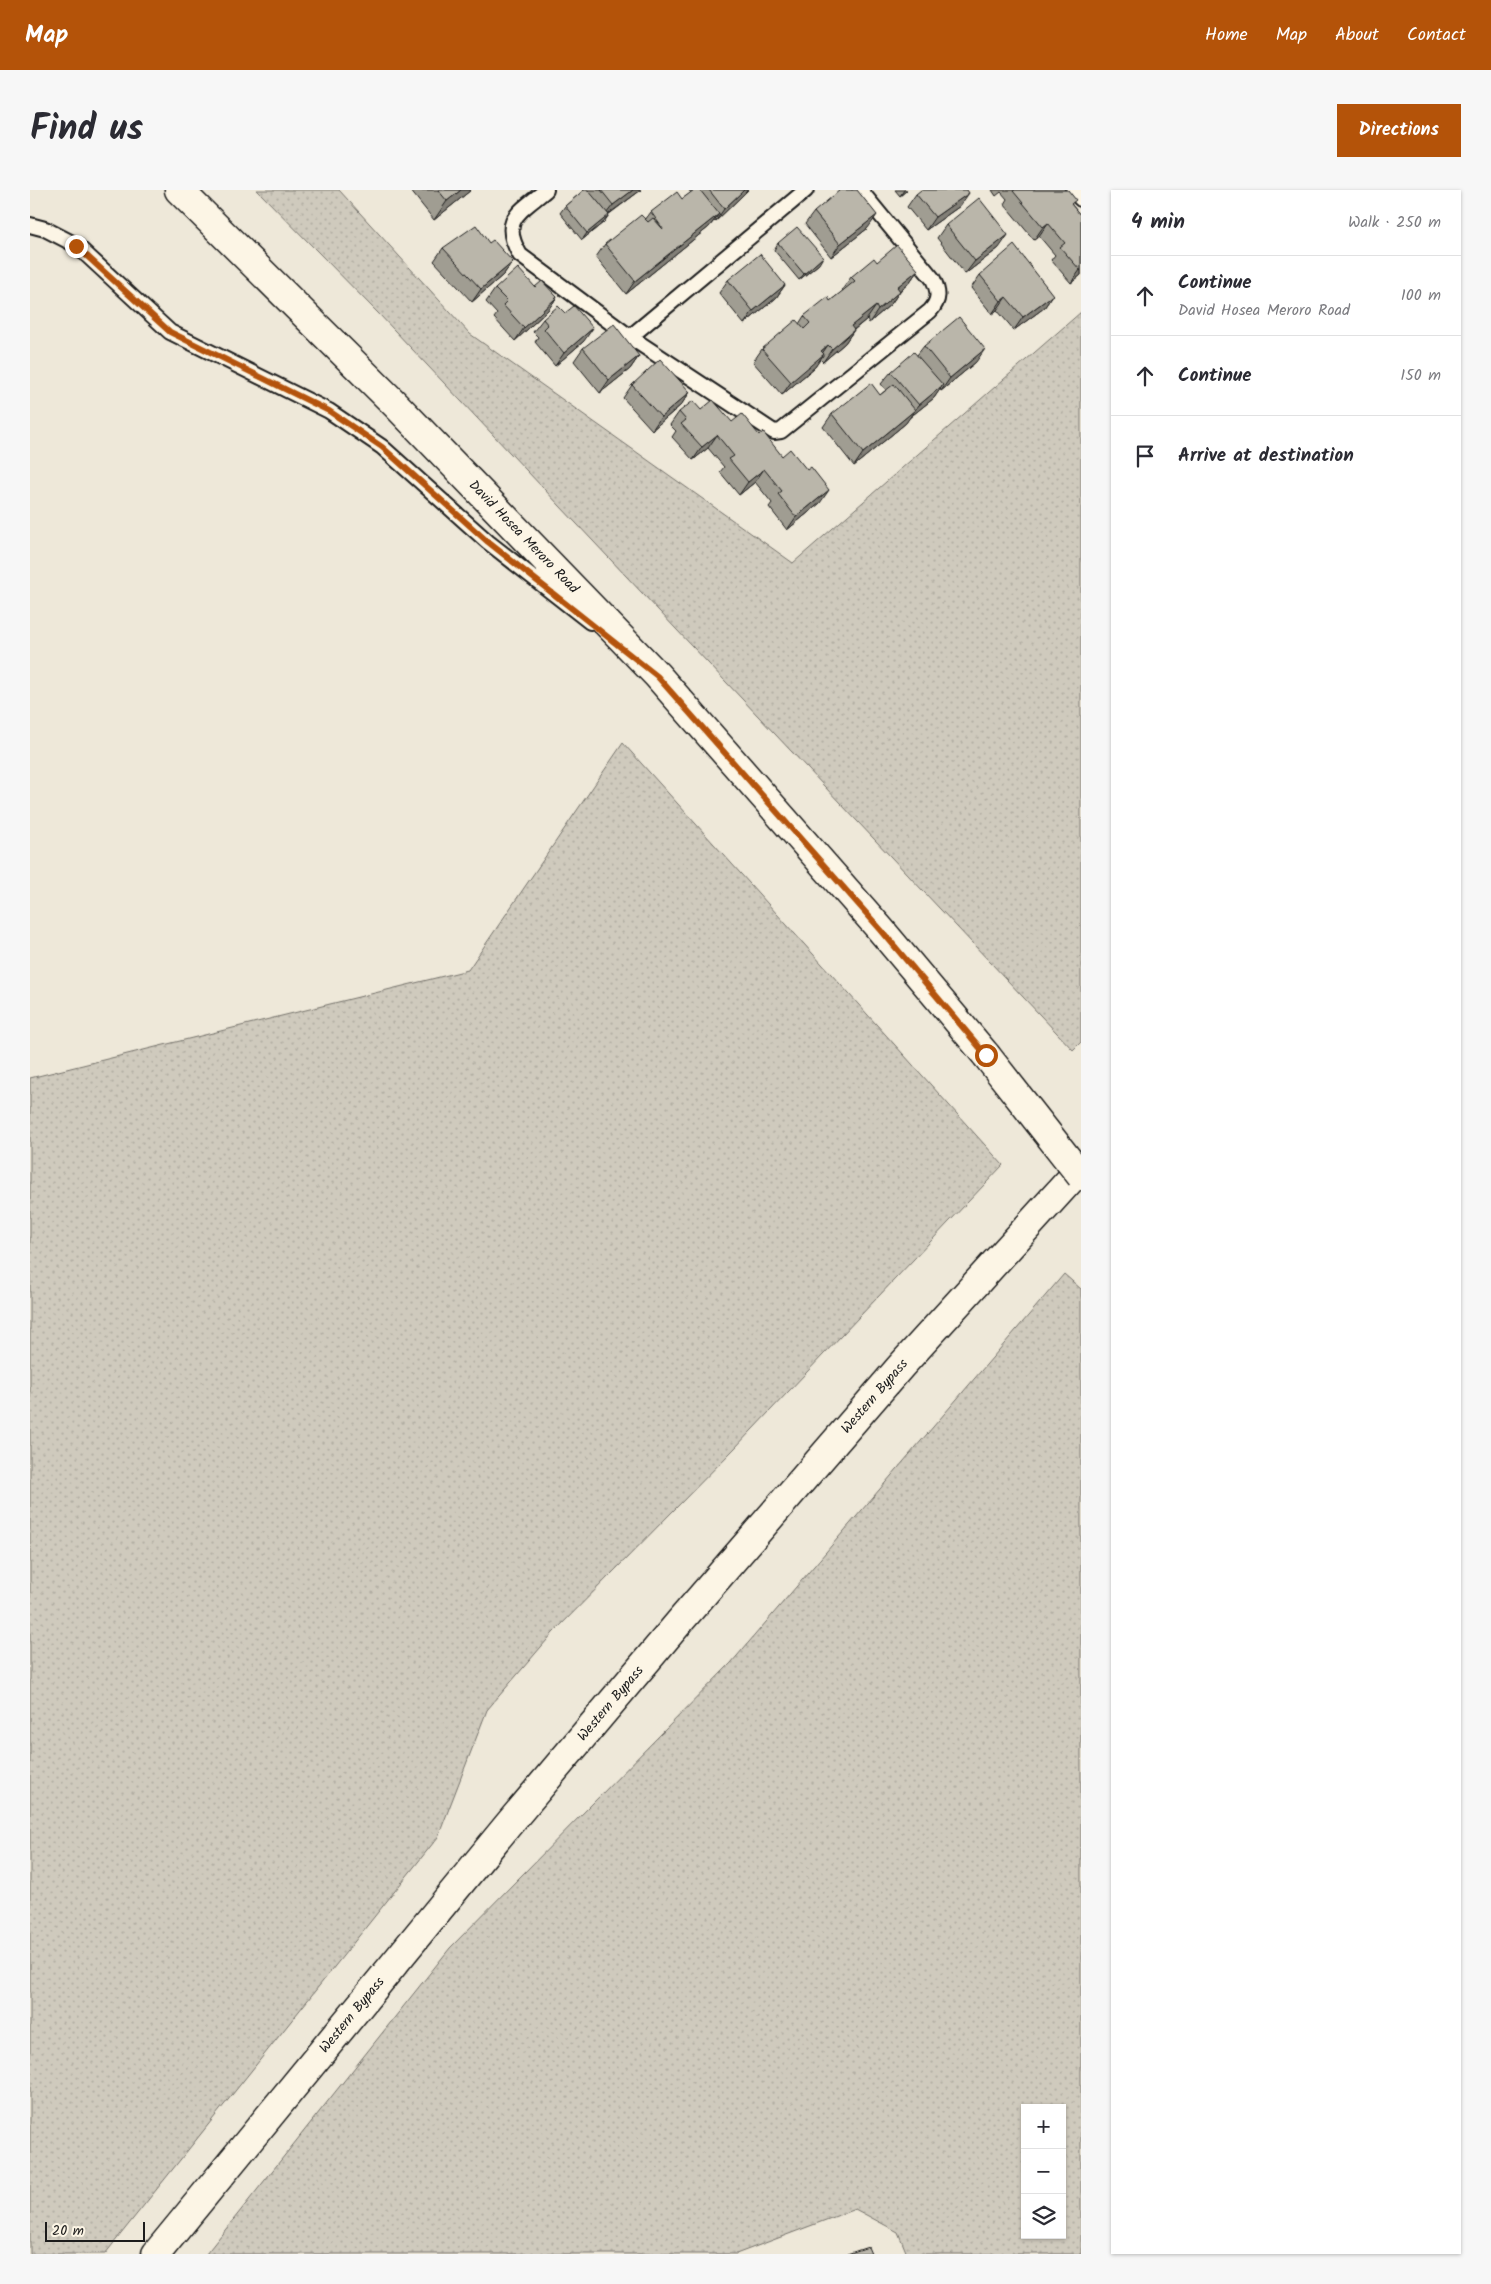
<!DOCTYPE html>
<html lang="en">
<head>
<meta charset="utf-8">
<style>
	:root { --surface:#fff; --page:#f7f7f7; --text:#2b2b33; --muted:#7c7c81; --line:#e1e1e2; --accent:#b45309 }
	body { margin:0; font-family:Kalam,sans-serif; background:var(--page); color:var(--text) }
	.controls { position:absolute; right:15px; bottom:15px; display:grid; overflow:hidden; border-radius:0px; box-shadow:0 1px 4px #0004 }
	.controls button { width:45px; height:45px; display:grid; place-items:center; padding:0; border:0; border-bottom:1px solid var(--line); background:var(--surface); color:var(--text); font:25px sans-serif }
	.scale { position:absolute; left:15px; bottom:12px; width:100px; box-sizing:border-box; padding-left:5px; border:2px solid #1c1c1c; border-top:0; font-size:14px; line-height:18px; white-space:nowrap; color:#1c1c1c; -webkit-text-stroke:4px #fcf5e5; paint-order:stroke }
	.stop { position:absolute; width:15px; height:15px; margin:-11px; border:4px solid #b45309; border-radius:50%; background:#fff }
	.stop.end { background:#b45309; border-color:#fff; box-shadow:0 1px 5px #0008 }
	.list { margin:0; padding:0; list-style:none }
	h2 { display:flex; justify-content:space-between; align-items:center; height:65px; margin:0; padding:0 20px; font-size:21px }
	h2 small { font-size:16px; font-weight:400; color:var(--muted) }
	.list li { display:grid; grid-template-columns:32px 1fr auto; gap:15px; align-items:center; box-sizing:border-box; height:80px; padding:0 20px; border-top:1px solid var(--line) }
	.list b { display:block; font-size:19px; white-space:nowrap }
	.list p { margin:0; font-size:16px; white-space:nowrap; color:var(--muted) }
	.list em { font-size:16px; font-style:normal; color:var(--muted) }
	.icon { flex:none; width:28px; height:28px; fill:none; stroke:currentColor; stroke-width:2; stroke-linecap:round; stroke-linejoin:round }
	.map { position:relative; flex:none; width:1051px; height:2064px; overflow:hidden; border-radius:0px }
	header { display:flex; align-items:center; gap:30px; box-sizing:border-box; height:70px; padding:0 25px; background:var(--accent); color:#fff }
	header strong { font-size:24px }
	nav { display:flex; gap:28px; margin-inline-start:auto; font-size:18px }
	.intro { display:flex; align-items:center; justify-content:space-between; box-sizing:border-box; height:120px; padding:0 30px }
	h1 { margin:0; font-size:35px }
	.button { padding:12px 22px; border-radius:0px; background:var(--accent); color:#fff; font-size:18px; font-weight:700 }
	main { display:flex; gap:30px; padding:0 30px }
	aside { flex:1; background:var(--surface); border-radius:0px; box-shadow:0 1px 4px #0004 }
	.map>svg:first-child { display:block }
</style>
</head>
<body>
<header>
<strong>Map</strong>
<nav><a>Home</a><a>Map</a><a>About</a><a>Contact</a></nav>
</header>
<div class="intro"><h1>Find us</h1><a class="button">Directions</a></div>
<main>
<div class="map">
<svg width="1051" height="2064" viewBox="0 0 1051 2064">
	<defs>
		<pattern id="grass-dots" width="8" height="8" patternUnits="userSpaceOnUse" patternTransform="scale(1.25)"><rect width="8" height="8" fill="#cfcabd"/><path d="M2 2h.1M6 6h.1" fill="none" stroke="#b1ada2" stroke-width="1.8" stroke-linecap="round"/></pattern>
	</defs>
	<rect width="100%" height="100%" fill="#eee8d9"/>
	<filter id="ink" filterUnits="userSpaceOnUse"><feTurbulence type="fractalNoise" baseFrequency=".02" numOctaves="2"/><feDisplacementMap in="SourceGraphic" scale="10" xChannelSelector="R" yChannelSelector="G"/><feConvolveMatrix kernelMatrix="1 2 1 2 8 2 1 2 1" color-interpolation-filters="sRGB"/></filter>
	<g filter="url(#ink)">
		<g fill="url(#grass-dots)" stroke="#76736c" fill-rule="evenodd">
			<path d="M227,0H309L440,144L763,373L1051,122V852L1043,860L348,123Z"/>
			<path d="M593,553L973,975L704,1259L523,1443L457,1520L408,1647L75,2064H0V888L438,780Z"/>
			<path d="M1034,1084L1051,1099V2064H877L868,2042L825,2019L706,2064H176L420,1758L701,1473ZM995,1918H1032V2045H995Z"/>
		</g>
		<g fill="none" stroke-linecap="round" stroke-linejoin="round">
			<g stroke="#1c1c1c" stroke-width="18">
				<g id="service">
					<path d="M516,0C490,22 469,29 490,65L600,147L744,242L751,241L900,121C910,110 909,102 903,89L830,0"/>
					<path d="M1043,0L1051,9"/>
					<path d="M0,35L15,39L46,55L140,142L299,221L352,257L458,352L560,432"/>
					<path d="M600,147L776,0"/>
				</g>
			</g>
			<g stroke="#1c1c1c" stroke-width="31">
				<g id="secondary">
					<path id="s1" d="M149,0L366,215L627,485L851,740L956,865"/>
				</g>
			</g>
			<g stroke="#1c1c1c" stroke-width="31">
				<g id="trunk">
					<path id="s2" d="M126,2064L478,1635L652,1429L871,1176L1051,978"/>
				</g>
			</g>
			<use href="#service" stroke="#fcf5e5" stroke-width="14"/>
			<use href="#secondary" stroke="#fcf5e5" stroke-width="28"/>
			<use href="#trunk" stroke="#fcf5e5" stroke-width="28"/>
			<g stroke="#1c1c1c" stroke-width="31" stroke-linecap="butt">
				<path id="secondary-bridge" d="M956,865L1051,986"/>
			</g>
			<use href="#secondary-bridge" stroke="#fcf5e5" stroke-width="28"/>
		</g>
		<g fill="#a09d92" stroke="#1c1c1c">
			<path d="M380,0H441L404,30Z"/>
			<path d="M552,0H611L578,25L574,32L552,50L530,23L535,16L553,1Z"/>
			<path d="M659,0H718L685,32L684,31L679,37L596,104L566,67L575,54L615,30L621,22L652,9L661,3Z"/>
			<path d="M865,0H877L870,6Z"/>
			<path d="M962,0H1038L1042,15L1051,26V85L1041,93L1021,70L1025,65L1009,46L1004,50L974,14L977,9L971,2L966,6Z"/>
			<path d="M886,4L930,16L896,40L877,17Z"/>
			<path d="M784,22L838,38L801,67L775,34Z"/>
			<path d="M916,35L969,58L935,84L907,48Z"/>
			<path d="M459,53L483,72L473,85L442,112L404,71L413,58Z"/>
			<path d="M748,53L789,74L769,90L744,60Z"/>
			<path d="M847,72L888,80L879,93L870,101L861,114L839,133L837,129L824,140L815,153L793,172L790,169L785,177L752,205L723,172L732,159L769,134L774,126L800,111L813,101L812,100L821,87Z"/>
			<path d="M950,85L1023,105L1014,118L984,140L967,120L962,124L941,98Z"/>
			<path d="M698,90L755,95L746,108L714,134L689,103Z"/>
			<path d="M505,97L527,107L518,120L485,151L464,128L467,124L456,112L465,99Z"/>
			<path d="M513,129L554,151L525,176L505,152L508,147L503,142Z"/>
			<path d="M894,156L946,172L911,201L910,199L904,208L879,228L876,233L824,276L793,237L802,224L850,205L856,200L851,194L861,182L887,165Z"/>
			<path d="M553,158L609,166L600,179L570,203L544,171Z"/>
			<path d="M602,195L660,202L651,215L622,240L593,208Z"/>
			<path d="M671,220L702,232L729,245L752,266L790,313L757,340L739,317L742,313L725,292L709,305L690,282L694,277L678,258L663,270L642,247L646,241L640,235L649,222Z"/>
		</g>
		<g fill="#827f77" stroke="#1c1c1c">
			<path d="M431,0H441L404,30L417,11Z"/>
			<path d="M603,0H611L573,28L583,15Z"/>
			<path d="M714,0H718L685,32L694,19Z"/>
			<path d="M874,0H877L870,6Z"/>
			<path d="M939,3L930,16L896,40L905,27Z"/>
			<path d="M689,24L679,37L596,104L605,91Z"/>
			<path d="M579,25L574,32L552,50L557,43Z"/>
			<path d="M847,25L838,38L801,67L810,54Z"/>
			<path d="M1018,33L1009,46L1004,50L1013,37Z"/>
			<path d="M978,45L969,58L935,84L945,71Z"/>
			<path d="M793,67L789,74L769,90L774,84Z"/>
			<path d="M483,72L473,85L442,112L451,99Z"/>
			<path d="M888,80L879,93L858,110L867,97Z"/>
			<path d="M1050,80H1051V85L1041,93Z"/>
			<path d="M755,95L746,108L714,134L723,121Z"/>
			<path d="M870,101L861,114L839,133L848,120Z"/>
			<path d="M1023,105L1014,118L984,140L993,127Z"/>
			<path d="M527,107L518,120L485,151L494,138Z"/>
			<path d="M976,107L967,120L962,124L971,111Z"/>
			<path d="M846,116L837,129L812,149L821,136Z"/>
			<path d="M563,138L554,151L525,176L534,163Z"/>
			<path d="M824,140L815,153L793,172L802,159Z"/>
			<path d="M798,155L789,168L794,164L785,177L752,205L761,192L791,161Z"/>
			<path d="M955,159L946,172L911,201L920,188Z"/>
			<path d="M609,166L600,179L570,203L579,190Z"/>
			<path d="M913,195L904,208L879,228L889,215Z"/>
			<path d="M660,202L651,215L622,240L631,227Z"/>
			<path d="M885,220L876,233L824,276L833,263Z"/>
			<path d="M687,245L678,258L663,270L672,257Z"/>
			<path d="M734,279L725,292L709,305L718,292Z"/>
			<path d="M799,300L790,313L757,340L766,327Z"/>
		</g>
		<g fill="#bab6aa" stroke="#1c1c1c">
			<path d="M408,0H431L417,11Z"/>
			<path d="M554,0H558L579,25L557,43L535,16Z"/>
			<path d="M571,0H603L583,15Z"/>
			<path d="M664,0H670L689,24L605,91L575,54L611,25L618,32L623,28L633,39L621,22L647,2L652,9Z"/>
			<path d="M679,0H714L694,19Z"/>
			<path d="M810,0H827L847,25L810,54L784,22Z"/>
			<path d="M891,0H937L939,3L905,27L886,4Z"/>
			<path d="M985,0H1038L1046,10L1041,14L1051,26V80H1050L1030,57L1035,53L1018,33L1013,37L983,1Z"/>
			<path d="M949,8L978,45L945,71L916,35Z"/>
			<path d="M446,35L459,53L463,50L483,72L451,99L413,58Z"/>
			<path d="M767,37L793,67L774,84L748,53Z"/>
			<path d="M867,55L888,80L867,97L870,101L848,120L846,116L821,136L824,140L802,159L798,155L791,161L794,164L761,192L732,159L766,130L774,139L780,133L774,126L798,107L800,111L825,91L821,87L844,68L847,72Z"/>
			<path d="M984,55L1023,105L993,127L976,107L971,111L950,85Z"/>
			<path d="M730,64L755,95L723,121L698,90Z"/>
			<path d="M488,78L505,97L512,91L527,107L494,138L473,115L477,111L465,99Z"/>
			<path d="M528,116L535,123L544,116L563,138L534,163L514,139L518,135L513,129Z"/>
			<path d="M929,127L955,159L920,188L894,156Z"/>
			<path d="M584,134L609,166L579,190L553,158Z"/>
			<path d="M884,162L913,195L889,215L861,182Z"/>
			<path d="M630,169L660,202L631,227L602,195Z"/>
			<path d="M841,193L850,205L864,194L885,220L833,263L802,224Z"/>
			<path d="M683,210L702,232L712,224L729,245L733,242L752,266L760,259L777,280L781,277L799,300L766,327L748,304L752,301L734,279L718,292L699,269L704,266L687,245L672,257L651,234L656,230L649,222L663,211L671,220Z"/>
			<path d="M838,2057L841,2064H817Z"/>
		</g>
	</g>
	<g fill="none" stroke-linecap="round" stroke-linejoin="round" filter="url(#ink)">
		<path stroke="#b45309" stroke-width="6" d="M46,56L140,142L299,221L352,257L458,352L627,486L851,740L956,865"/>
	</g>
	<g text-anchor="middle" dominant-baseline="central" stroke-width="5" stroke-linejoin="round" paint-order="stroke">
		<g font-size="14" fill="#1c1c1c" stroke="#fcf5e5">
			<text stroke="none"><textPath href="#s1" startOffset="489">David Hosea Meroro Road</textPath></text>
			<text stroke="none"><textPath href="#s2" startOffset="1119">Western Bypass</textPath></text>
			<text stroke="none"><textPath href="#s2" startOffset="714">Western Bypass</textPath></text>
			<text stroke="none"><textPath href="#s2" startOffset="309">Western Bypass</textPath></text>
		</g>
	</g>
</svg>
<div class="controls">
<button>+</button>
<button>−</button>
<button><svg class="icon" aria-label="layers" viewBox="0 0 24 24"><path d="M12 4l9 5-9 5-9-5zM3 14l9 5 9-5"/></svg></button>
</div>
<div class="scale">20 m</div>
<div class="stop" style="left:956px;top:865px"></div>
<div class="stop end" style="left:46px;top:56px"></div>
</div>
<aside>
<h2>4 min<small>Walk · 250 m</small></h2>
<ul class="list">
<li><svg class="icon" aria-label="ahead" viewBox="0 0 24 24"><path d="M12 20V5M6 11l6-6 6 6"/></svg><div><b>Continue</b><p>David Hosea Meroro Road</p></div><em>100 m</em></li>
<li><svg class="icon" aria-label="ahead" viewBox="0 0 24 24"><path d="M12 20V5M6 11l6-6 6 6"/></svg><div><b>Continue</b></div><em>150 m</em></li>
<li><svg class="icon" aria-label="arrive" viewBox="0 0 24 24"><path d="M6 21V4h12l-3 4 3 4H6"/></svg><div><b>Arrive at destination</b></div></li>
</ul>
</aside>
</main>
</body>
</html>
